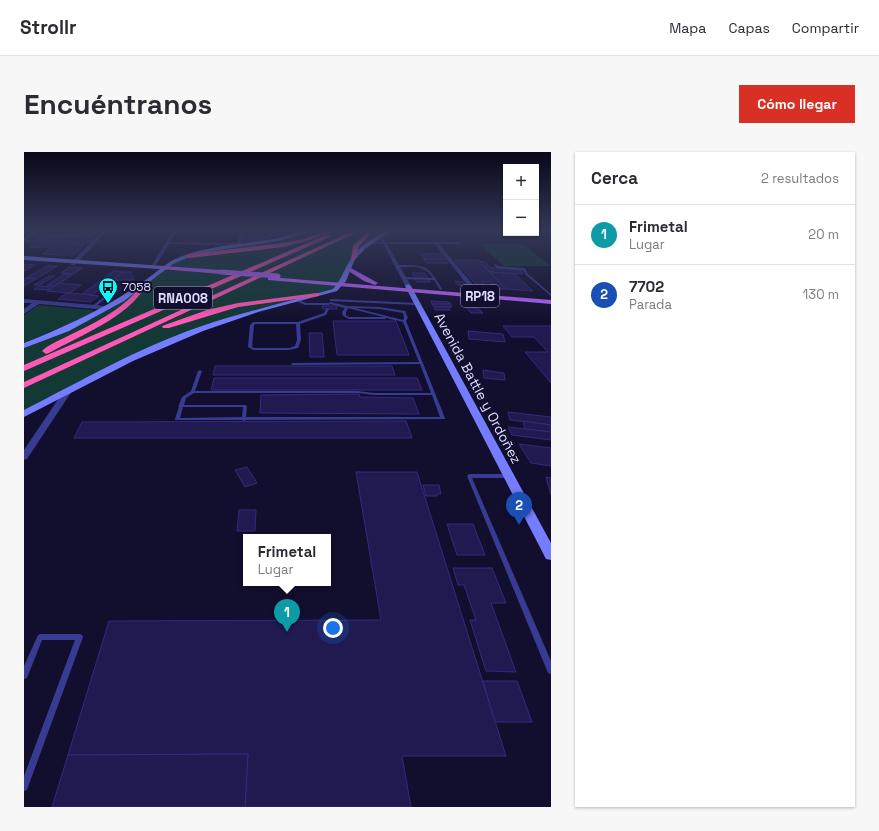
<!DOCTYPE html>
<html lang="es">
<head>
<meta charset="utf-8">
<style>
	:root { --surface:#fff; --page:#f7f7f7; --text:#2b2b33; --muted:#7c7c81; --line:#e1e1e2; --accent:#d93025 }
	body { margin:0; font-family:"Space Grotesk",sans-serif; background:var(--page); color:var(--text) }
	.controls { position:absolute; right:12px; top:12px; display:grid; overflow:hidden; border-radius:0px; box-shadow:0 1px 3px #0004 }
	.controls button { width:36px; height:36px; display:grid; place-items:center; padding:0; border:0; border-bottom:1px solid var(--line); background:var(--surface); color:var(--text); font:20px sans-serif }
	.you { position:absolute; left:309px; top:476px; width:14px; height:14px; margin:-10px; border:3px solid #fff; border-radius:50%; background:#1a73e8; box-shadow:0 0 0 6px #1a73e833 }
	.badge { display:grid; place-items:center; width:26px; height:26px; border-radius:50%; background:var(--accent); color:#fff; font-size:13px; font-weight:700 }
	.pin { position:absolute; translate:-50% -33px; filter:drop-shadow(0 1px 2px #0008) }
	.pin::after { content:''; position:absolute; top:21px; width:14px; height:12px; background:inherit; clip-path:polygon(0 0,100% 0,50% 100%) }
	.popup { position:absolute; left:219px; top:382px; width:88px; height:52px; box-sizing:border-box; display:grid; place-content:center; border-radius:0px; background:var(--surface); filter:drop-shadow(0 1px 3px #0005); font-size:13px; white-space:nowrap; color:var(--muted) }
	.popup b { font-size:15px; color:var(--text) }
	.popup::after { content:''; position:absolute; left:50%; top:100%; margin-left:-8px; border:8px solid transparent; border-top-color:var(--surface) }
	.list { margin:0; padding:0; list-style:none }
	h2 { display:flex; justify-content:space-between; align-items:center; height:52px; margin:0; padding:0 16px; font-size:17px }
	h2 small { font-size:13px; font-weight:400; color:var(--muted) }
	.list li { display:grid; grid-template-columns:26px 1fr auto; gap:12px; align-items:center; box-sizing:border-box; height:60px; padding:0 16px; border-top:1px solid var(--line) }
	.list b { display:block; font-size:15px; white-space:nowrap }
	.list p { margin:0; font-size:13px; white-space:nowrap; color:var(--muted) }
	.list em { font-size:13px; font-style:normal; color:var(--muted) }
	.map { position:relative; flex:none; width:527px; height:655px; overflow:hidden; border-radius:0px }
	header { display:flex; align-items:center; gap:24px; box-sizing:border-box; height:56px; padding:0 20px; background:var(--surface); border-bottom:1px solid var(--line) }
	header strong { font-size:19px }
	nav { display:flex; gap:22px; margin-inline-start:auto; font-size:14px }
	.intro { display:flex; align-items:center; justify-content:space-between; box-sizing:border-box; height:96px; padding:0 24px }
	h1 { margin:0; font-size:28px }
	.button { padding:10px 18px; border-radius:0px; background:var(--accent); color:#fff; font-size:14px; font-weight:700 }
	main { display:flex; gap:24px; padding:0 24px }
	aside { flex:1; background:var(--surface); border-radius:0px; box-shadow:0 1px 3px #0004 }
	.map>svg:first-child { display:block }
</style>
</head>
<body>
<header>
<strong>Strollr</strong>
<nav><a>Mapa</a><a>Capas</a><a>Compartir</a></nav>
</header>
<div class="intro"><h1>Encuéntranos</h1><a class="button">Cómo llegar</a></div>
<main>
<div class="map">
<svg width="527" height="655" viewBox="0 0 527 655">
	<rect width="100%" height="100%" fill="#120f2e"/>
	<g fill="#123934">
		<path d="M287,77H369L356,84L329,107L311,138C265,150 220,161 176,177C115,200 58,232 0,262V194L82,156L147,111L183,99L237,91Z"/>
		<path d="M456,92H499L527,114H480Z"/>
		<path d="M15,153L68,158L70,159V161L0,191V163Z"/>
	</g>
	<g fill="#201a51" stroke="#342a7f">
		<path d="M439,77H482V81H512V77H523L527,80V83H441L435,78Z"/>
		<path d="M56,81H74L71,83H53Z"/>
		<path d="M243,82H262L220,90L221,84H242Z"/>
		<path d="M21,83H41L38,85H18Z"/>
		<path d="M41,83H71L69,85H39Z"/>
		<path d="M7,85H18L13,89H2Z"/>
		<path d="M18,85H38L34,89H13Z"/>
		<path d="M35,88H67L63,91L32,90Z"/>
		<path d="M15,89H26L18,95H6Z"/>
		<path d="M26,89H34L32,90H34L28,95H18Z"/>
		<path d="M34,90L45,91L30,103L19,102Z"/>
		<path d="M45,91H52L37,103H30Z"/>
		<path d="M48,93H60L50,103H37Z"/>
		<path d="M397,102H418L421,107H400Z"/>
		<path d="M400,107H421L424,111H402Z"/>
		<path d="M431,108H454L482,137H472L466,130H458L463,136L454,135Z"/>
		<path d="M455,109L461,110L466,115L470,116L497,118L499,122L466,120Z"/>
		<path d="M0,112L11,113L0,119Z"/>
		<path d="M23,114H33L12,127L2,126Z"/>
		<path d="M45,115L58,116L50,122L37,121Z"/>
		<path d="M90,119L100,120L68,143L58,142Z"/>
		<path d="M100,120H108L106,122L109,124V128H88Z"/>
		<path d="M466,120L491,122L509,139L482,137Z"/>
		<path d="M388,121H400L406,130H393Z"/>
		<path d="M40,122L48,123L31,134L23,133Z"/>
		<path d="M25,124H31L16,133H10Z"/>
		<path d="M2,126L12,127L0,134V127Z"/>
		<path d="M431,129L439,130L443,134L434,133Z"/>
		<path d="M35,131L57,133L46,141L23,139Z"/>
		<path d="M15,134L28,135L24,138L10,137Z"/>
		<path d="M43,141L58,142L75,144L66,150L34,147Z"/>
		<path d="M407,149L425,150L427,152H408Z"/>
		<path d="M439,151H445L448,155L455,157L459,161H447Z"/>
		<path d="M408,152H426L428,155H410Z"/>
		<path d="M298,154H313V157H299Z"/>
		<path d="M410,155H424L426,158H411Z"/>
		<path d="M309,169H372L385,203H313Z"/>
		<path d="M479,174H527V231L501,200H524L510,185H488Z"/>
		<path d="M444,179L479,182L481,190L445,187Z"/>
		<path d="M285,181H298L300,205H286Z"/>
		<path d="M191,214H368L371,223H189Z"/>
		<path d="M459,218L480,221L481,228L460,226Z"/>
		<path d="M190,226H393L398,238H187Z"/>
		<path d="M335,242L336,245L389,246L395,262L236,261L237,243Z"/>
		<path d="M484,260L527,265V273L486,268Z"/>
		<path d="M382,269L388,286H50L58,270Z"/>
		<path d="M499,269L527,273V280L501,277Z"/>
		<path d="M484,275L527,280V288L488,283Z"/>
		<path d="M495,292L527,296V314L507,311Z"/>
		<path d="M223,315L233,331L221,335L211,318Z"/>
		<path d="M332,320H393L482,604H378L387,655H221L224,602L44,603L85,469L357,468Z"/>
		<path d="M522,325L527,326V343Z"/>
		<path d="M399,333H415L417,342H413V344H402Z"/>
		<path d="M215,358H232L231,379H213Z"/>
		<path d="M423,372H449L461,403H433Z"/>
		<path d="M429,416H468L482,451H467L492,520L462,519L446,468H452L440,433H434Z"/>
		<path d="M459,529H493L508,570H471Z"/>
		<path d="M224,602L221,655H28L44,603Z"/>
	</g>
	<g fill="none" stroke-linecap="round" stroke-linejoin="round">
		<g fill="#373b91" fill-rule="evenodd">
			<path d="M471,112L474,114L501,116L504,122L527,142V144L502,123L499,118L473,116L470,113Z"/>
			<path d="M374,113C402,113 404,113 418,137L416,138L410,128L379,127V125H380L409,126C399,111 389,116 373,115Z"/>
			<path d="M80,145L82,146L70,156H68V154Z"/>
			<path d="M307,147L393,151L394,152L393,153L306,149V147Z"/>
			<path d="M274,148H276L282,151H305L306,150L323,154L356,155L381,159L384,166L382,169L421,266V267L222,268L220,269L218,268H151V267L155,255L154,254L155,253L158,245L167,239L174,219L176,218L178,219L171,239H334L350,241H407L396,212L268,213L267,212L269,211L395,210L379,170L362,166L361,167H325L319,164L318,160L321,156L306,152L305,153H281L274,150ZM324,156L360,165H326L322,164V160ZM331,156L356,157L379,161L380,166L379,168ZM170,241H334L350,243H408L416,265H222L223,254L221,253H160L162,246ZM159,255H219L218,265L156,266Z"/>
			<path d="M303,156L305,157L302,163L276,172L277,188L274,196L265,198H229L224,195L226,173L229,170H274L300,161ZM231,172H272L273,188L271,194L265,196H230L228,195L230,173Z"/>
			<path d="M445,322H485L487,324L485,326H448L527,509V522L524,521L443,324Z"/>
			<path d="M16,482H56L58,483L59,485L4,635L3,638L0,639V624L51,488H18L3,526L0,527V514L14,483Z"/>
		</g>
		<g fill="#373b91" fill-rule="evenodd">
			<path d="M12,77H17L0,89V86Z"/>
			<path d="M80,77H85L51,113H47V111Z"/>
			<path d="M150,77H154L146,90L214,91L217,77H221L218,91L221,93L219,94L145,92L132,113H128Z"/>
			<path d="M358,86L362,90H438L436,92H415L454,139L449,140L411,92H363L387,134L382,135L359,92L344,91L357,90L356,87Z"/>
			<path d="M0,147L82,154L85,156L82,158L15,152L0,162V157L8,151H0Z"/>
			<path d="M41,237H44L48,239L3,307L0,308V298Z"/>
		</g>
		<g fill="#747cff" fill-rule="evenodd">
			<path d="M281,77H289C246,99 192,90 149,112L100,149L45,179L0,196V191C48,172 95,150 136,117L0,108V104L140,114C163,95 218,92 249,87C260,85 271,81 281,77Z"/>
			<path d="M365,77H371L342,96L331,107L322,129L313,139L234,160L179,179L109,209L0,265V258C57,229 114,196 175,175C219,160 264,150 309,137C317,128 320,118 326,108C334,94 352,85 365,77Z"/>
			<path d="M384,132L387,134L527,391V408L522,407L381,134Z"/>
		</g>
		<g fill="#b864ff" fill-rule="evenodd">
			<path d="M140,114L197,118L200,120L197,122L138,117V115Z"/>
			<path d="M323,116H327L354,131L351,133L340,129L323,118Z"/>
			<path d="M246,125L527,148V152L244,128V126Z"/>
		</g>
		<g fill="#ff58b6" fill-rule="evenodd">
			<path d="M308,77H316L283,89L259,95L165,106L162,104L165,102L259,91L280,87Z"/>
			<path d="M333,77H340L0,236V230Z"/>
			<path d="M346,77H351L335,94L331,108H327L329,94Z"/>
			<path d="M304,82L307,84L306,85L0,219V213Z"/>
			<path d="M119,132L122,134C103,166 57,183 25,201L22,202L18,199C24,193 34,189 42,185C68,172 100,158 117,133Z"/>
			<path d="M293,141L295,142V144L214,155L145,176H139L138,174L183,158L214,151Z"/>
		</g>
		<path stroke="#b864ff" stroke-width="5" d="M197,120L254,124"/>
	</g>
	<linearGradient id="sky" x2="0" y2="1"><stop stop-color="#0a0819"/><stop offset="0.46" stop-color="#333757"/><stop offset="1" stop-color="#333757" stop-opacity="0"/></linearGradient>
	<rect width="527" height="169" fill="url(#sky)"/>
	<defs>
		<g id="bus-pin" transform="scale(1)"><path d="M0 17L-7.5 6A9.5 9.5 0 1 1 7.5 6Z" fill="#09fbff" stroke="#120f2e"/><path d="M-5-6H5V4H4V6H2V4H-2V6H-4V4H-5ZM-3.5-4V0h7V-4ZM-3.5 1.2v1.5H-2V1.2ZM2 1.2v1.5H3.5V1.2Z" fill="#111"/></g>
	</defs>
	<g fill-rule="evenodd">
		<use href="#bus-pin" x="84" y="135"/>
	</g>
	<g text-anchor="middle" dominant-baseline="central" stroke-width="4" stroke-linejoin="round" paint-order="stroke">
		<g font-size="12" fill="#deddff" stroke="#120f2e" text-anchor="start">
			<text x="98" y="135">7058</text>
		</g>
		<g fill="#120f2e" stroke="#a19fc0" stroke-width="1">
			<rect x="437" y="133" width="38" height="22" rx="3"/>
			<rect x="130" y="135" width="58" height="22" rx="3"/>
		</g>
		<g font-size="13" font-weight="bold" fill="#deddff">
			<text x="456" y="144">RP18</text>
			<text x="159" y="146">RNA008</text>
		</g>
		<g font-size="14" fill="#deddff" stroke="#120f2e">
			<text transform="translate(454 236) rotate(62)">Avenida Battle y Ordoñez</text>
		</g>
	</g>
</svg>
<div class="controls">
<button>+</button>
<button>−</button>
</div>
<div class="you"></div>
<div class="pin badge" style="left:263px;top:480px;background:#0f9aa8">1</div>
<div class="popup"><b>Frimetal</b>Lugar</div>
<div class="pin badge" style="left:495px;top:373px;background:#1a4fb4">2</div>
</div>
<aside>
<h2>Cerca<small>2 resultados</small></h2>
<ul class="list">
<li><span class="badge" style="background:#0f9aa8">1</span><div><b>Frimetal</b><p>Lugar</p></div><em>20 m</em></li>
<li><span class="badge" style="background:#1a4fb4">2</span><div><b>7702</b><p>Parada</p></div><em>130 m</em></li>
</ul>
</aside>
</main>
</body>
</html>
